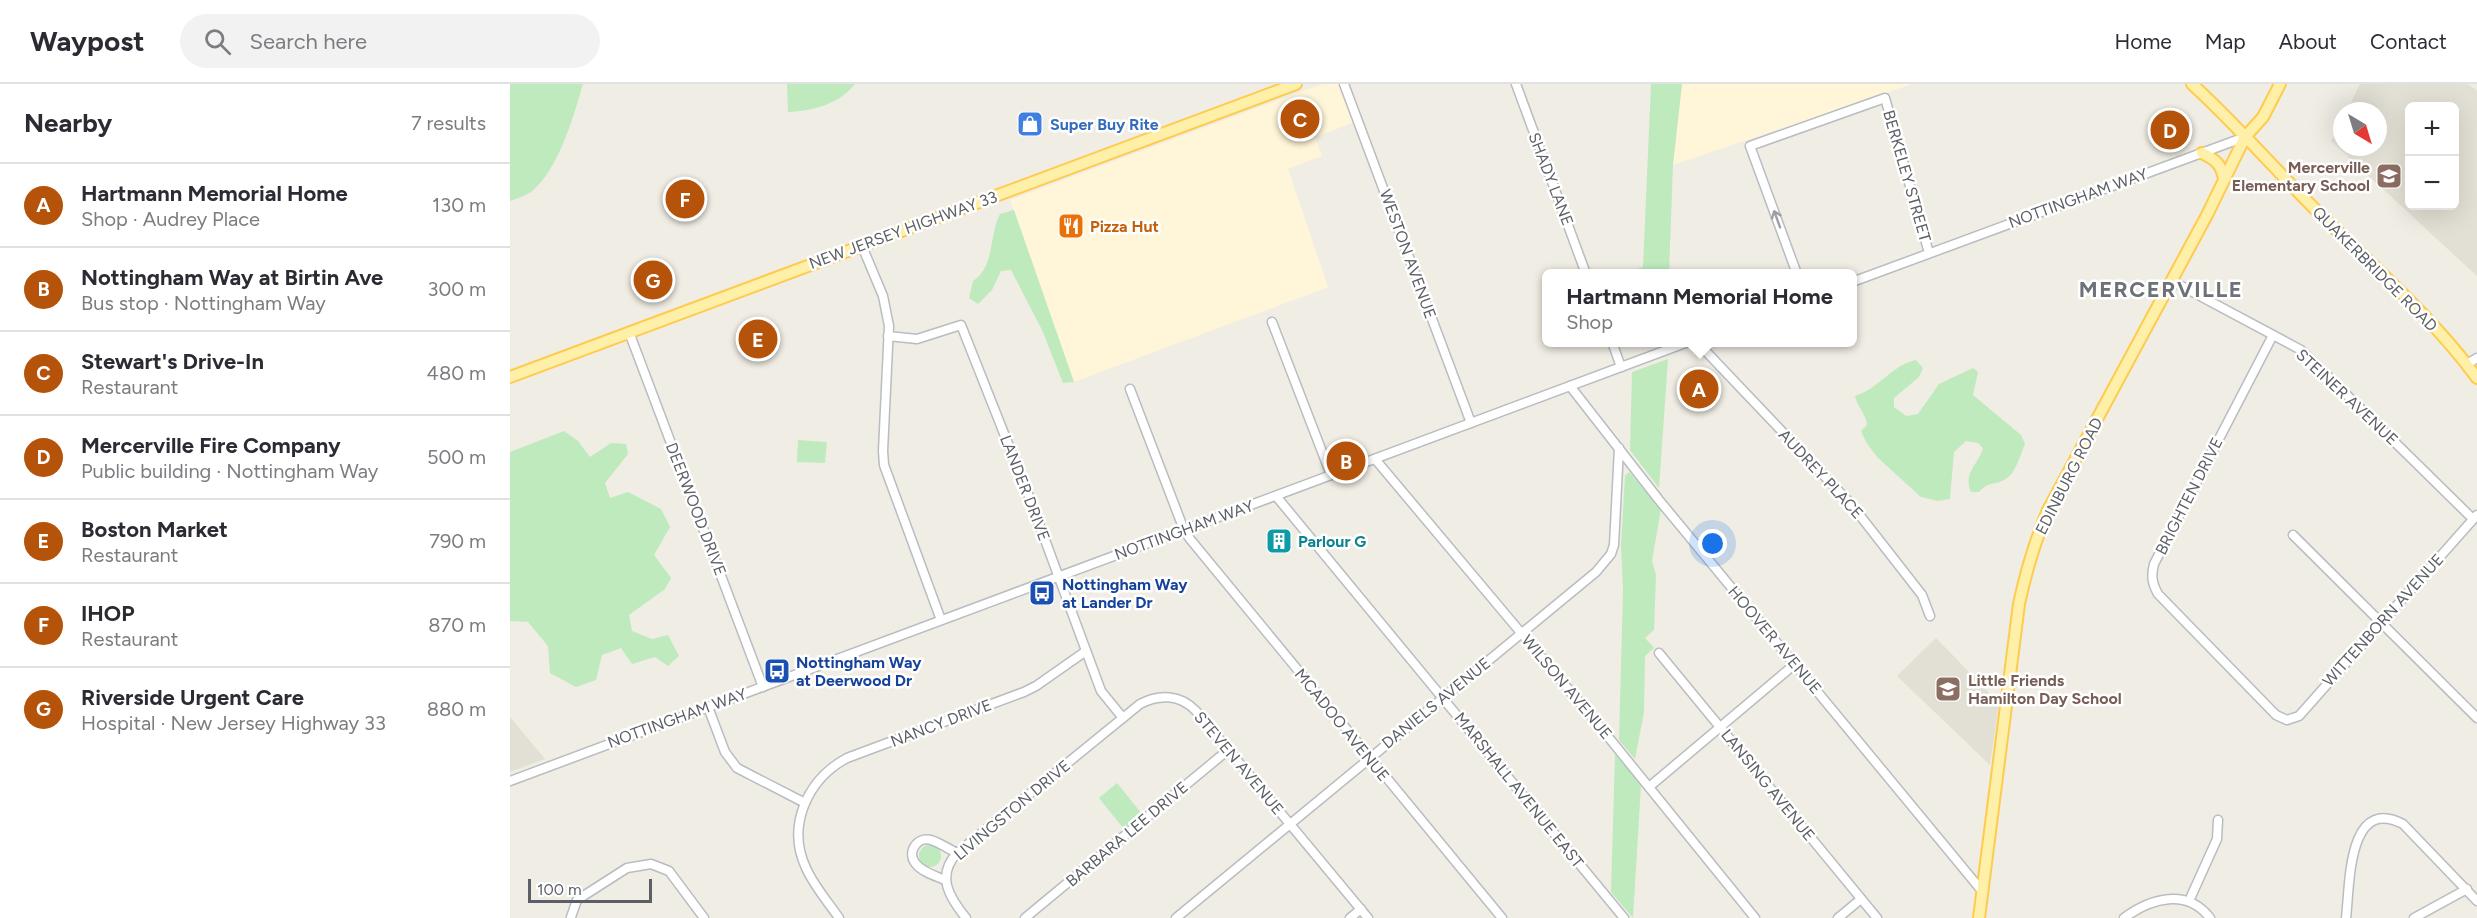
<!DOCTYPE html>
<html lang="en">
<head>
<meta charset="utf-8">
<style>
	:root { --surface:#fff; --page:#f2f2f3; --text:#2b2b33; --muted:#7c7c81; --line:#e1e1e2; --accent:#b45309 }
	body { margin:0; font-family:Figtree,sans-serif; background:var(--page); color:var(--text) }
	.controls { position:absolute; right:18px; top:18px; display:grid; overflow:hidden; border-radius:9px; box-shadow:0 6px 24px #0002 }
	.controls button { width:54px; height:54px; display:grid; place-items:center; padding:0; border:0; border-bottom:2px solid var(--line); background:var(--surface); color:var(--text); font:30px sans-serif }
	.compass { position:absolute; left:1823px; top:18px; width:54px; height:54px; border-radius:50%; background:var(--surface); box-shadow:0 6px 24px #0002; rotate:142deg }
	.scale { position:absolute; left:18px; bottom:15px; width:124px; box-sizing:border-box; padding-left:6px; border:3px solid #5c6066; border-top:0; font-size:16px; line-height:21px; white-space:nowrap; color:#5c6066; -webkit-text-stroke:4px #fff; paint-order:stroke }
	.you { position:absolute; left:1203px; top:460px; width:21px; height:21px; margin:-15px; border:4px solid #fff; border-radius:50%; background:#1a73e8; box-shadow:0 0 0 9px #1a73e833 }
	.badge { display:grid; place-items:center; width:39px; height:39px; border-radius:50%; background:var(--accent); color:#fff; font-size:20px; font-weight:700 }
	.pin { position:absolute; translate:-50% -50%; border:3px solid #fff; box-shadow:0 2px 6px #0006 }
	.popup { position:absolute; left:1032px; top:185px; width:315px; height:78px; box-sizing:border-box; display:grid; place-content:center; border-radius:9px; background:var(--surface); filter:drop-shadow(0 2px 4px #0005); font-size:20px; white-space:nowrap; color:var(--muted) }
	.popup b { font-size:22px; color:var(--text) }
	.popup::after { content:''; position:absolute; left:50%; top:100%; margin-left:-12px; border:12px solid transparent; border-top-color:var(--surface) }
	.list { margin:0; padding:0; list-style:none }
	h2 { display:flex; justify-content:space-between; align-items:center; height:78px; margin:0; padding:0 24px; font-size:26px }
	h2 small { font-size:20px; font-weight:400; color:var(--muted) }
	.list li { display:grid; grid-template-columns:39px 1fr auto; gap:18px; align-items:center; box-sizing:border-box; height:84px; padding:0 24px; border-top:2px solid var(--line) }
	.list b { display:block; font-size:22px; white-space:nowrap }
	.list p { margin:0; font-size:20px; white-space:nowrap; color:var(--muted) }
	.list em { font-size:20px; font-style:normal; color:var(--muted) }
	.icon { flex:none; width:33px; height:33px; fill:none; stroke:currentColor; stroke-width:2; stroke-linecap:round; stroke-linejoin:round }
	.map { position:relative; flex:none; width:1967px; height:834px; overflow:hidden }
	header { display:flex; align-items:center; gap:36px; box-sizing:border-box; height:84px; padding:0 30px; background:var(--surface); border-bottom:2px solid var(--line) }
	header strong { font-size:28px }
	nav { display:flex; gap:33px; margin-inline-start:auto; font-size:21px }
	.search { width:420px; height:54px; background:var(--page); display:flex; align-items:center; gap:15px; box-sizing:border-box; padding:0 21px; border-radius:33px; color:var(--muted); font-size:22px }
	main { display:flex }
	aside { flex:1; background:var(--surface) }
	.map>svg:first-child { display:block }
</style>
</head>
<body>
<header>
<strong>Waypost</strong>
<div class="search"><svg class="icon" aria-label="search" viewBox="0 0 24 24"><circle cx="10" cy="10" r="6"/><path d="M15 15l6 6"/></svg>Search here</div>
<nav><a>Home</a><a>Map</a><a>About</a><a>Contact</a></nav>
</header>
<main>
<aside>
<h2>Nearby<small>7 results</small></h2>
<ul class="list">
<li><span class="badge">A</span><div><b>Hartmann Memorial Home</b><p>Shop · Audrey Place</p></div><em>130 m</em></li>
<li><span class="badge">B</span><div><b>Nottingham Way at Birtin Ave</b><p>Bus stop · Nottingham Way</p></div><em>300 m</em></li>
<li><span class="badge">C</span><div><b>Stewart's Drive-In</b><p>Restaurant</p></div><em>480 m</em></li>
<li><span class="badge">D</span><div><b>Mercerville Fire Company</b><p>Public building · Nottingham Way</p></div><em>500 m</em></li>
<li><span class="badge">E</span><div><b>Boston Market</b><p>Restaurant</p></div><em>790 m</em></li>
<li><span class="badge">F</span><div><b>IHOP</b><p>Restaurant</p></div><em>870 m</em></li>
<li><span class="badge">G</span><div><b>Riverside Urgent Care</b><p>Hospital · New Jersey Highway 33</p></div><em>880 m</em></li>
</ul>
</aside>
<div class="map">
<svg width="1967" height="834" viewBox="0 0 1967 834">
	<rect width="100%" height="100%" fill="#f0ede4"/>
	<g fill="#fff6d9">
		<path d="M812,0H831L845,38L805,53L812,72L778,85L818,203L564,298L500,116Z"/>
		<path d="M1172,0H1402L1163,81Z"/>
	</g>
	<g fill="#e2dfd4" fill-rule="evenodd">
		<path d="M1850,0H1957L1967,6V192L1821,57L1832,36V63H1868V27H1837ZM1900,22H1944V122H1900Z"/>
		<path d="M1426,554L1489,619L1480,681L1387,592Z"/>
		<path d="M0,633L35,675L0,688Z"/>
	</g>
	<g fill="#beeabe">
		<path d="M0,0H73C63,34 49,85 21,108C15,112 7,114 0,117Z"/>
		<path d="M277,0H345C329,20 303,27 278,28Z"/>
		<path d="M1141,0H1172L1163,81L1159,189H1116L1133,183Z"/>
		<path d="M503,126H504L564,298L553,299L532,246L501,186L491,187L482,206L468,220L459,214L463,197C485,183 479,151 490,130Z"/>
		<path d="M1158,275L1149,404L1120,366L1122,288Z"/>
		<path d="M1406,276L1413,284L1409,293L1384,314V323L1396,332L1408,330L1429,300L1463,284L1468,288L1463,311L1511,351L1515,360C1510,371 1506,390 1494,396C1482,402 1479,397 1469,408H1461C1453,387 1468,382 1473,364L1468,359L1456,357L1444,368L1440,415L1428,417L1411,413L1367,373L1356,358L1351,347L1357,341C1356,329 1347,323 1345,312C1369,305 1383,280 1406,276Z"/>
		<path d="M54,347L68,357L80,373L101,359L116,360L118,370L95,399L100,414L118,408L151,425L160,443L144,471L161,494L155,505L119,531L122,547L142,555L158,551L169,572L158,582L145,573L122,580L111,564L92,571L86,596L66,603L40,589L38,562L18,538L0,537V368Z"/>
		<path d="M288,356L317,358L315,379L287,378Z"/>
		<path d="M1119,388L1151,425L1142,477L1146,491L1144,546L1135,554L1144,564L1135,572L1134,628L1125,675L1109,656L1113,506L1111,461L1115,392Z"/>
		<path d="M1105,670L1131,701L1123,834L1101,808Z"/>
		<path d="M607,699L632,730L614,745L589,714Z"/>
		<circle cx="420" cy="772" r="11"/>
	</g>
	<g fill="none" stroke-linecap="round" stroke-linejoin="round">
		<g stroke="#b9bcc1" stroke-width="11">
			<g id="minor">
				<path d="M834,0L961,339"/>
				<path d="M1006,0L1076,190"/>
				<path d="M352,162L373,212L379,242L373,367L374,381L431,536"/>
				<path d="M1287,190L1240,62L1375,14L1419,169"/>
				<path d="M1662,197L1791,266L1963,435"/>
				<path d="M1342,198L1735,53"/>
				<path d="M762,238L821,391"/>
				<path d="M119,248L253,603"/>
				<path d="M1763,251L1644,480C1641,492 1642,499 1648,510L1766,631L1777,636L1789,632L1967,431"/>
				<path d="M378,252L407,255L451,241L518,410L591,607L613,634"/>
				<path d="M1102,258L1111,283"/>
				<path d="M1187,258L1341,420L1412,511L1420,532"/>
				<path d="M1957,280L1967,274"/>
				<path d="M1060,302L1149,416L1472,807"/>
				<path d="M620,305L674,446L680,455L992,834"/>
				<path d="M865,375L1091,644L1245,834"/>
				<path d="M766,412L1114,834"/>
				<path d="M1783,451L1967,634"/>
				<path d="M1149,569L1367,834"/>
				<path d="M198,623L215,668L227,684L295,719"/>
				<path d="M0,697L1178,258"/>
				<path d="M1139,703L1285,580"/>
				<path d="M435,796C426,792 412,788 406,780C396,769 407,752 421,756C430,759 439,765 447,769"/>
				<path d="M1679,817L1707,755L1708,736"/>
				<path d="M61,833L67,816L117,784L141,780L159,787L194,834"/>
				<path d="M329,834C318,818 304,802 296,784C276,741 298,695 337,674L514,608L526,602L576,567"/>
				<path d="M456,834C439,813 426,792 447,769L630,620C649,610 670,610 686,627L858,834"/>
				<path d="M515,834L718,666"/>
				<path d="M666,834L1086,488L1101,470L1104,461L1109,364"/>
				<path d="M840,834L851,825"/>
				<path d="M1328,834L1351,815"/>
				<path d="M1614,834C1641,814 1677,804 1700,834"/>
				<path d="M1836,834C1840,802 1837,711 1893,740L1967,817"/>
				<path d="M1904,834L1957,805"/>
			</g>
		</g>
		<g stroke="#ffcb4e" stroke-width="14">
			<g id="major">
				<path d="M1682,0C1728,42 1768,89 1813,133C1866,185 1923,234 1967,294"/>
				<path d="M1692,69C1706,76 1711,80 1714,95"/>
				<path d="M0,293L786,0"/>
				<path d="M1469,834L1509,520C1516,487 1525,457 1538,426L1697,131L1735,53L1753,33L1770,0"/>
			</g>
		</g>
		<use href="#minor" stroke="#fff" stroke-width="8"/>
		<use href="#major" stroke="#fff0a9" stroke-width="10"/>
	</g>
	<defs><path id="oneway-shaft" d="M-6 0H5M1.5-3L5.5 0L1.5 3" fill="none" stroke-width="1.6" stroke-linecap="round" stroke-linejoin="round" transform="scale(1.5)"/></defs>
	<use stroke="#9da0a3" href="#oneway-shaft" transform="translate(1267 135) rotate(-110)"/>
	<defs>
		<g id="shop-square" transform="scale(1.35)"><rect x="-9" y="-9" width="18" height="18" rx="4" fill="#3f7fe0" stroke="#fff"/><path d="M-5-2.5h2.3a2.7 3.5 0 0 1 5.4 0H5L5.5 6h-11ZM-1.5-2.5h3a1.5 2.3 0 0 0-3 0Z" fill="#fff"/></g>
		<g id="school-square" transform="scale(1.35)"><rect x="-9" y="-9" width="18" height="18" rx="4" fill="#8d6e63" stroke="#fff"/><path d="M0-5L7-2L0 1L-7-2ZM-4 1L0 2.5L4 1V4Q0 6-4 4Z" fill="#fff"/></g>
		<g id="restaurant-square" transform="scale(1.35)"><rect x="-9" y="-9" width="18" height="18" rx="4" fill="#e8710a" stroke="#fff"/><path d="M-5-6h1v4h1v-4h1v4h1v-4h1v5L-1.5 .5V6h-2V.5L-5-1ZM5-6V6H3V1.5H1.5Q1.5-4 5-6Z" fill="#fff"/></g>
		<g id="building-square" transform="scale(1.35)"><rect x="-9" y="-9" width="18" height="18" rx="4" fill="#0f9aa8" stroke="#fff"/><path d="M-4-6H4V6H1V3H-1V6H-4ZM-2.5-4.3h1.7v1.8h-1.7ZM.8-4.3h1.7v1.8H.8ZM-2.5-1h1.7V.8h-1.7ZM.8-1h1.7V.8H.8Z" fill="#fff"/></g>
		<g id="bus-square" transform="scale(1.35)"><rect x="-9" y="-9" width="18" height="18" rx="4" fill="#1a4fb4" stroke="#fff"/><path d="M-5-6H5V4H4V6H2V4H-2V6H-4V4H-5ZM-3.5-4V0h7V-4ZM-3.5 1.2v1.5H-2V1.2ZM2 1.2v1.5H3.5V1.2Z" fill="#fff"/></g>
	</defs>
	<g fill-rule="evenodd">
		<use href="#shop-square" x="520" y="40"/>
		<use href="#school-square" x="1879" y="92"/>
		<use href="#restaurant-square" x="561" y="142"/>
		<use href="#building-square" x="769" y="457"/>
		<use href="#bus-square" x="532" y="509"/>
		<use href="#bus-square" x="267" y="587"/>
		<use href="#school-square" x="1438" y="605"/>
	</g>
	<g text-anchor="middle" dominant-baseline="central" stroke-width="5" stroke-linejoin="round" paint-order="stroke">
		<g font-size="16" font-weight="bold" fill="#366cbe" stroke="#fff" text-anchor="start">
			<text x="540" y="40">Super Buy Rite</text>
		</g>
		<g font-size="16" font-weight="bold" fill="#785e54" stroke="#fff" text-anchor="end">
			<text x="1860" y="83">Mercerville<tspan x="1860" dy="18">Elementary School</tspan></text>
			<text x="1458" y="596" text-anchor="start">Little Friends<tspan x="1458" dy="18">Hamilton Day School</tspan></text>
		</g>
		<g font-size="16" fill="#5c6066" stroke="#fff">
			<text transform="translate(1397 92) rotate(74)">BERKELEY STREET</text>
			<text transform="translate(1041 95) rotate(69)">SHADY LANE</text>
			<text transform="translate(1568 114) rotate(-20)">NOTTINGHAM WAY</text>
			<text transform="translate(393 146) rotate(-20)">NEW JERSEY HIGHWAY 33</text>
			<text transform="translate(898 170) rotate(70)">WESTON AVENUE</text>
			<text transform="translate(1865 185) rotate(45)">QUAKERBRIDGE ROAD</text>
			<text transform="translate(1837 313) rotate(43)">STEINER AVENUE</text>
			<text transform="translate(1311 390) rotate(47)">AUDREY PLACE</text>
			<text transform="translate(1559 392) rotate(-63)">EDINBURG ROAD</text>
			<text transform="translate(515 404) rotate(69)">LANDER DRIVE</text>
			<text transform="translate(1679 412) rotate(-63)">BRIGHTEN DRIVE</text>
			<text transform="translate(186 425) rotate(69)">DEERWOOD DRIVE</text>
			<text transform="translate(674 446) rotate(-20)">NOTTINGHAM WAY</text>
			<text transform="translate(1873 536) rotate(-48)">WITTENBORN AVENUE</text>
			<text transform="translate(1265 556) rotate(50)">HOOVER AVENUE</text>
			<text transform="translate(1057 603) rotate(50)">WILSON AVENUE</text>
			<text transform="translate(926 619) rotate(-39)">DANIELS AVENUE</text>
			<text transform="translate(167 634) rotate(-20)">NOTTINGHAM WAY</text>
			<text transform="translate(431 639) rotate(-21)">NANCY DRIVE</text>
			<text transform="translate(832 641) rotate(51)">MCADOO AVENUE</text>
			<text transform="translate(729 679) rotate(50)">STEVEN AVENUE</text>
			<text transform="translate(1258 701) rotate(51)">LANSING AVENUE</text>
			<text transform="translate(1009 706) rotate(51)">MARSHALL AVENUE EAST</text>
			<text transform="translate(502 726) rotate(-40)">LIVINGSTON DRIVE</text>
			<text transform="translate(617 750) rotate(-40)">BARBARA LEE DRIVE</text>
		</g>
		<g font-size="16" font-weight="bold" fill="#c56008" stroke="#fff" text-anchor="start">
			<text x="580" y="142">Pizza Hut</text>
		</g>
		<g font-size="16" font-weight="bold" fill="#0d838f" stroke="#fff" text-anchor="start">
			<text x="788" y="457">Parlour G</text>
		</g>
		<g font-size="16" font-weight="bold" fill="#164399" stroke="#fff" text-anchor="start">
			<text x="552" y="500">Nottingham Way<tspan x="552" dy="18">at Lander Dr</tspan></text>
			<text x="286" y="578">Nottingham Way<tspan x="286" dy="18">at Deerwood Dr</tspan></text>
		</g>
		<g font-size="22" font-weight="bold" letter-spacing="1.5" fill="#6c7278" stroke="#fff">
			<text x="1651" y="205">MERCERVILLE</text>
		</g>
	</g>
</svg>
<div class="controls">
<button>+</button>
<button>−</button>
</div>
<svg class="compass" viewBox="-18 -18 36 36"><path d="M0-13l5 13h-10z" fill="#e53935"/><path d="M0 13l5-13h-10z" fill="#7c7c81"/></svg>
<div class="scale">100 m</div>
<div class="you"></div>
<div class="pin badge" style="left:1189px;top:305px">A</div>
<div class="popup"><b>Hartmann Memorial Home</b>Shop</div>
<div class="pin badge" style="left:836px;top:377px">B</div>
<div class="pin badge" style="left:790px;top:35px">C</div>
<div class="pin badge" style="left:1660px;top:46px">D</div>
<div class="pin badge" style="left:248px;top:255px">E</div>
<div class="pin badge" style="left:175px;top:115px">F</div>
<div class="pin badge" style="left:143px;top:196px">G</div>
</div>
</main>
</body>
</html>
